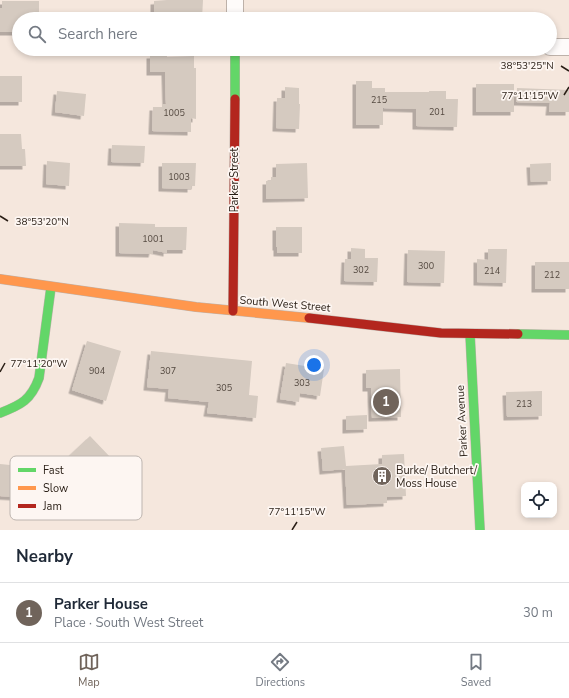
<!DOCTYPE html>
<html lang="en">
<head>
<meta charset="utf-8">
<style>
	:root { --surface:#fff; --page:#f6f6f7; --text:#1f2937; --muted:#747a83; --line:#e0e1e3; --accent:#70645b }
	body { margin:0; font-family:"Nunito Sans",sans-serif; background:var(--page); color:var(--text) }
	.controls { position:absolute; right:12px; bottom:12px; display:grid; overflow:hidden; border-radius:8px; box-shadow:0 2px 6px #0003 }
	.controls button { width:36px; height:36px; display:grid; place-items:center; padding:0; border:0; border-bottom:1px solid var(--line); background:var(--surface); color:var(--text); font:20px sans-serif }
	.you { position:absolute; left:314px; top:365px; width:14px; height:14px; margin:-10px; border:3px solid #fff; border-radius:50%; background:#1a73e8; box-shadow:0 0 0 6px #1a73e833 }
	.badge { display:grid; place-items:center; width:26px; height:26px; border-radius:50%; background:var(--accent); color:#fff; font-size:13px; font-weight:700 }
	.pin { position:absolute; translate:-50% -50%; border:2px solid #fff; box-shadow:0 1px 4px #0006 }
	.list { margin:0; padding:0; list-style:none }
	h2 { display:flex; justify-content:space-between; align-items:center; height:52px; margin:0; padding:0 16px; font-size:17px }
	h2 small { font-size:13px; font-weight:400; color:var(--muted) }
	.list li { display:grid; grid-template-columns:26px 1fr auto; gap:12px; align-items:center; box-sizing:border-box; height:60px; padding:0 16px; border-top:1px solid var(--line) }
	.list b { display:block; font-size:15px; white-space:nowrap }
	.list p { margin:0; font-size:13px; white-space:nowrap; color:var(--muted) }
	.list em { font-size:13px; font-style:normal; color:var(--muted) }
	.icon { flex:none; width:22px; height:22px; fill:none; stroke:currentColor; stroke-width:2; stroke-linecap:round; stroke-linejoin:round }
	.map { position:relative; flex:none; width:569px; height:530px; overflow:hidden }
	.search { position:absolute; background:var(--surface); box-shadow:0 2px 6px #0003; left:12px; right:12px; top:12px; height:44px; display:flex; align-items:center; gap:10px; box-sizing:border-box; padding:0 14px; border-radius:22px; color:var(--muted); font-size:15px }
	.sheet { height:112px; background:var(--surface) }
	nav { display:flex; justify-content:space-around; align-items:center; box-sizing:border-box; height:56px; border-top:1px solid var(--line); background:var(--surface); font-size:11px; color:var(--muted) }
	nav a { display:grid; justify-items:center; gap:2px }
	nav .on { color:var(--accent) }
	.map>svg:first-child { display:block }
</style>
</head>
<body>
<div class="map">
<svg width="569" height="530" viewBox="0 0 569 530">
	<defs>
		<filter id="shadow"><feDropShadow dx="-3.5" dy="3.5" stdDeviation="0" flood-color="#0004"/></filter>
	</defs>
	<rect width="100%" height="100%" fill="#f5e7dd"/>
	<g fill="#d5cac0" filter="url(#shadow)">
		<path d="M167,0H203L202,19H156V16H154V1Z"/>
		<path d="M2,1H39V19H19V32H0V8H2Z"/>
		<path d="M167,54V57L194,56V68H196V119L191,118V132L152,131L153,107H162V104H166L165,72H150V55Z"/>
		<rect x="0" y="76" width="22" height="26"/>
		<path d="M356,81H372V88H385V92H429V91H446V99H458L457,127L416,126V109L383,108V125H356Z"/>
		<rect x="476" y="84" width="38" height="28"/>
		<path d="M285,87L299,88V104H300L299,129L276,128L277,98H285Z"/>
		<path d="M517,88L569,90V112H549L550,103L516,102Z"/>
		<path d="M57,91L86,94L84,116L55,112Z"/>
		<path d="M0,134H21L22,149H25L26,166H0Z"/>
		<path d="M112,145L145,146L144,163L111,162Z"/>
		<path d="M47,161L70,163L69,186L46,184Z"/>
		<path d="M162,163H196L195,186H191V189L162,188Z"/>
		<path d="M307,163L308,198L266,199V181H271V177H276V164Z"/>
		<path d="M551,163V181L531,182L530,164Z"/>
		<path d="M119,223L155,224V227H187L186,250H167V253L153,250L152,254L119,253Z"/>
		<path d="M276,227H302V253H277V247H276Z"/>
		<path d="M351,248L365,249V258H378L377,282L344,281L345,259H351Z"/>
		<path d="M488,249H507L506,283L477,282V259L488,260Z"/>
		<path d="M408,250L445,251L444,283L407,282Z"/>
		<rect x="535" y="262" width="34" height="27"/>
		<path d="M87,341L121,351L106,401L72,390Z"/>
		<path d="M151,351L252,361L249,395L258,396L256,418L207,413L209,402L168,398L169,389L147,387Z"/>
		<path d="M286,363L324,369L320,396L300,393L299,402L280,399Z"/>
		<path d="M400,369L401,417L372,418L371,388H366V370Z"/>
		<path d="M542,391V416L507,417L506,392Z"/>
		<path d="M367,415V429L346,430V416Z"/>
		<path d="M90,436L113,460L78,493L55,469Z"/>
		<path d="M344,446L346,466L382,464V455L404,454L406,496L387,497V503L347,505L345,469L323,471L321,448Z"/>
		<path d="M0,464L20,466L17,497L0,496Z"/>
	</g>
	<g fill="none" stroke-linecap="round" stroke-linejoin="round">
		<g stroke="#bdb1a9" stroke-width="18">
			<g id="street">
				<path d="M235,19V0"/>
				<path d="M550,47H569"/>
			</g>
		</g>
		<g stroke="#bdb1a9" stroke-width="10">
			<g id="fast">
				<path d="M235,99V49"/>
				<path d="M470,334L480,530"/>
				<path d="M518,334L569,335"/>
				<path d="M0,413C21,405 31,400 39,378L51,287"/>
			</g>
		</g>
		<g stroke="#bdb1a9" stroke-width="10">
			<path id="slow" d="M0,279L196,307L309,318"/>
		</g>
		<g stroke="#bdb1a9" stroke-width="10">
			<g id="jam">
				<path d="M233,311L235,99"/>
				<path d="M309,318L441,333L518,334"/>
			</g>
		</g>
		<use href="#street" stroke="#fefbfa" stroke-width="16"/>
		<use href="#fast" stroke="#63d668" stroke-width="9"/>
		<use href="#slow" stroke="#ff974d" stroke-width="9"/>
		<use href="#jam" stroke="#b3261e" stroke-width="9"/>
	</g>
	<path fill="none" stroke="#291e15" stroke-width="1.5" d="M561,66L569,71M564,95L569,87M0,216L8,221M0,372L5,363M292,530L297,522"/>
	<defs>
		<g id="building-disc" transform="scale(1)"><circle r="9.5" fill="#70645b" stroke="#fdf6f2"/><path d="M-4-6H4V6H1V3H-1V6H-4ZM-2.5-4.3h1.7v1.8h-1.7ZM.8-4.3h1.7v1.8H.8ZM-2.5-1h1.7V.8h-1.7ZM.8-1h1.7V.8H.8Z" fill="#fff"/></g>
	</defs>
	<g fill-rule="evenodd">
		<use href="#building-disc" x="382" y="476"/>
	</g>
	<g text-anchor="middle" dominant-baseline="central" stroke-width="3.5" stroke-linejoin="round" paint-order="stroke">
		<g font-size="9" fill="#544940">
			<text x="379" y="100">215</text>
			<text x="437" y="112">201</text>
			<text x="174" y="113">1005</text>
			<text x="179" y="177">1003</text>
			<text x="153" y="239">1001</text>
			<text x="426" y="266">300</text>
			<text x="361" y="270">302</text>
			<text x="492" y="271">214</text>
			<text x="552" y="275">212</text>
			<text x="97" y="371">904</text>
			<text x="168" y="371">307</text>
			<text x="302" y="383">303</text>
			<text x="224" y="388">305</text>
			<text x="524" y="404">213</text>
		</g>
		<g font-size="11" fill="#291e15" stroke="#fdf6f2">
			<text transform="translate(234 180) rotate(-90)">Parker Street</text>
			<text transform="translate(285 304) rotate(5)">South West Street</text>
			<text transform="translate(462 421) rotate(-93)">Parker Avenue</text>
		</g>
		<g font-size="11" fill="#291e15" stroke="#fdf6f2" text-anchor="start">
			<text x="396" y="470">Burke/ Butchert/<tspan x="396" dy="13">Moss House</tspan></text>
		</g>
	</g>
	<rect x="10" y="456" width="132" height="64" rx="6" fill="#fdf6f2" stroke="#bdb5b0" stroke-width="1"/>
	<rect x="18" y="468" width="18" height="4" fill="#63d668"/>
	<rect x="18" y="486" width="18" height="4" fill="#ff974d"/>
	<rect x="18" y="504" width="18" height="4" fill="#b3261e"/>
	<g font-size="11" fill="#291e15">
		<text x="43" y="474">Fast</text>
		<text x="43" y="492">Slow</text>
		<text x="43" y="510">Jam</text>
	</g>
	<g font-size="10" text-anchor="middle" fill="#291e15" stroke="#fdf6f2" stroke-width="3.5" stroke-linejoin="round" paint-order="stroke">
		<text x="527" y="69">38°53'25"N</text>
		<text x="530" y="99">77°11'15"W</text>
		<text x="42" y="225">38°53'20"N</text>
		<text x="39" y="367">77°11'20"W</text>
		<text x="297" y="515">77°11'15"W</text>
	</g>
</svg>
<div class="controls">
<button><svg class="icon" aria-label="locate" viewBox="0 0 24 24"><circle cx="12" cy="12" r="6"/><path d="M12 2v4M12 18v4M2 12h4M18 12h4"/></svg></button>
</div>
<div class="you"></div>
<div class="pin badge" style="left:386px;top:402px">1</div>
<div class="search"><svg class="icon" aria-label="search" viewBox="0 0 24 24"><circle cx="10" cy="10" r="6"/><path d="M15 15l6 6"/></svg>Search here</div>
</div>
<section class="sheet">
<h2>Nearby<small></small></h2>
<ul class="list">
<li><span class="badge">1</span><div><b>Parker House</b><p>Place · South West Street</p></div><em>30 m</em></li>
</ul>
</section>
<nav>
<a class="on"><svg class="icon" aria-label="map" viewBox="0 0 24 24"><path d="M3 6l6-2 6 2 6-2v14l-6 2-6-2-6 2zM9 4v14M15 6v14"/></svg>Map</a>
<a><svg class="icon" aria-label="directions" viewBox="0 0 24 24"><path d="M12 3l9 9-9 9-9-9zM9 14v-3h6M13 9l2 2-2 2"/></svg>Directions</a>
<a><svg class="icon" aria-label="saved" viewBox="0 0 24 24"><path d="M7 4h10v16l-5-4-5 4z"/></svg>Saved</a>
</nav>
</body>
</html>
